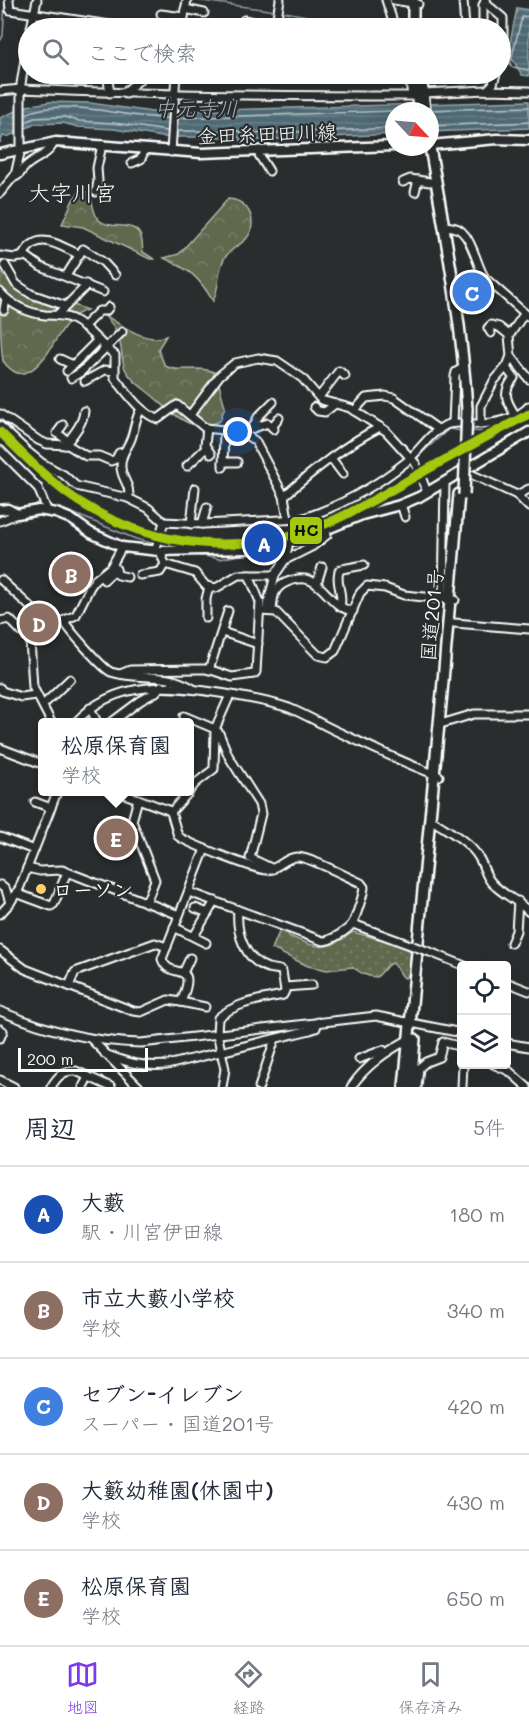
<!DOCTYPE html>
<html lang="ja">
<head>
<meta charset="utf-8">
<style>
	:root { --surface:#fff; --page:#f6f6f7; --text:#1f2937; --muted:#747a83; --line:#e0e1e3; --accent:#7c3aed }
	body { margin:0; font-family:Mali,"Klee One",sans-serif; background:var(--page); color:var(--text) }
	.controls { position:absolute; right:18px; bottom:18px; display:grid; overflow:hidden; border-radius:6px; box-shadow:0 6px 24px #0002 }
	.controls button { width:54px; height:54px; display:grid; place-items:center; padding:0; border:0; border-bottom:2px solid var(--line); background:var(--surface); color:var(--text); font:30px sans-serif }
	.compass { position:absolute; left:385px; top:102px; width:54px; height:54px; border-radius:50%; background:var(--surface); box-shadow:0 6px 24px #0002; rotate:116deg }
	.scale { position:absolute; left:18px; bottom:15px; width:130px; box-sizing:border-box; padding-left:6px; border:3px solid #fff; border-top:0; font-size:16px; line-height:21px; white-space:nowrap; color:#fff; -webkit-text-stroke:4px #2a2d2e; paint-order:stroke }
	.you { position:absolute; left:238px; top:432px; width:21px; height:21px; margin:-15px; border:4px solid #fff; border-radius:50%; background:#1a73e8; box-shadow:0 0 0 9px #1a73e833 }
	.badge { display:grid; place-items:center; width:39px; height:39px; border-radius:50%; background:var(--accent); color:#fff; font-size:20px; font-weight:700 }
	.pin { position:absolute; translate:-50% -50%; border:3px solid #fff; box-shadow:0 2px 6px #0006 }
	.popup { position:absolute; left:38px; top:718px; width:156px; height:78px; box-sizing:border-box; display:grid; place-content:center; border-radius:6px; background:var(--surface); filter:drop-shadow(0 2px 4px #0005); font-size:20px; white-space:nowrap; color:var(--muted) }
	.popup b { font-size:22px; color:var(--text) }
	.popup::after { content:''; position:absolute; left:50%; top:100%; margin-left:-12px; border:12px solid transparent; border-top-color:var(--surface) }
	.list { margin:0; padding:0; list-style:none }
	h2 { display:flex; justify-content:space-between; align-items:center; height:78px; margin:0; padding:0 24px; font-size:26px }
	h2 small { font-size:20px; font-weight:400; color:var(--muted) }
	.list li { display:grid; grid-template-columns:39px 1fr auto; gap:18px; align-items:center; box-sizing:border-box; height:96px; padding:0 24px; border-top:2px solid var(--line) }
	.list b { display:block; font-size:22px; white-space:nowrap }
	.list p { margin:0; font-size:20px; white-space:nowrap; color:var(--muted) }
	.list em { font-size:20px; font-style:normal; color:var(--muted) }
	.icon { flex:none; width:33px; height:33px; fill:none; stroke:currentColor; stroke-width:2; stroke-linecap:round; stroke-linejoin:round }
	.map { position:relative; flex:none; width:529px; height:1087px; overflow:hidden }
	.search { position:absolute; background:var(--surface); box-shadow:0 6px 24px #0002; left:18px; right:18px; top:18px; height:66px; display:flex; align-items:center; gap:15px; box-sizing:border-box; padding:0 21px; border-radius:33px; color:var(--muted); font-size:22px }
	.sheet { height:558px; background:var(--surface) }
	nav { display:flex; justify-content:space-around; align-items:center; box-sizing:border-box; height:84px; border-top:2px solid var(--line); background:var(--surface); font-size:16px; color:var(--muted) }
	nav a { display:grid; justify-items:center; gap:3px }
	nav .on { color:var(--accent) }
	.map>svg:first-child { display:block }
</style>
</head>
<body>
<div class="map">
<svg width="529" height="1087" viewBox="0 0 529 1087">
	<defs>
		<pattern id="grass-dots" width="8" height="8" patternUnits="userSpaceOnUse" patternTransform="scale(1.5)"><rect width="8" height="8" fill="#61684e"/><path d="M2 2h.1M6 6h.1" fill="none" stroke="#797f69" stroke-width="1.8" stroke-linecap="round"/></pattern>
		<pattern id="forest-crowns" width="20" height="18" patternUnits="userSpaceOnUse" patternTransform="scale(1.5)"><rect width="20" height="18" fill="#61684e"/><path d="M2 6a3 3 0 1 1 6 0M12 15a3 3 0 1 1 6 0" fill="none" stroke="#797f69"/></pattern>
		<pattern id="water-rules" width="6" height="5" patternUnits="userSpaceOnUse" patternTransform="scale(1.5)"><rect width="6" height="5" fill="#4f6a74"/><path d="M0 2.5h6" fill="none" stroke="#698089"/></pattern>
	</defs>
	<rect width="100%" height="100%" fill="#2a2d2e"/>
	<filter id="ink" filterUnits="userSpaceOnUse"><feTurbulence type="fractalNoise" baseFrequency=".0167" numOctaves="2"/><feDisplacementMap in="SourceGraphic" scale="12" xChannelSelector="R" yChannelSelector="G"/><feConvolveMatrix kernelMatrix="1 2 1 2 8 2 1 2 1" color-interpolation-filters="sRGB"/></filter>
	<g filter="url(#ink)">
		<path fill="url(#grass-dots)" stroke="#b0b4a6" stroke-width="1.5" d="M280,930L287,932L289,936C320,949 325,952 353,932L378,939L382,938L406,947L411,952L409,974L405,978L403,977L393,963L388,965L377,977C367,977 361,973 352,967L327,970L308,966L272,949Z"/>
		<g fill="url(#forest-crowns)" stroke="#b0b4a6" stroke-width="1.5">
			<path d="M84,190C96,197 90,211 99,220C110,231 135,219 141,237C143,242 142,247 143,252L154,259H150L83,227L62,224L73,200L80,191Z"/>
			<path d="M228,199C236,199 244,203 248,210C251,214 252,218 252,223C252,244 232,244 224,259C217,271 220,288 213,301C198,276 190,270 164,258L179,254Z"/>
			<path d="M0,272L12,282L87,310C66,316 59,337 47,354C41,362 29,376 17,373C12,371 6,365 3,361C0,346 0,291 0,272Z"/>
			<path d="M99,312C117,321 144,345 166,336L158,349L165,366C181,374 199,364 216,373L225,407L220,421C192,435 175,415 155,398C145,389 132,382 125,369C123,364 123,360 122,355C120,336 115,323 99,312Z"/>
		</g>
		<g fill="url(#water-rules)" stroke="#95a6ac" stroke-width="1.5">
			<path d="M517,8L529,10V76L522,75L508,52Z"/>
			<path d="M529,101V128L430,132V111H394V134L241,141L239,137H162L114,129L78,127L63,123L35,124L7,137L3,136L0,143V118L27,106L49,102L90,103L152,112Z"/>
		</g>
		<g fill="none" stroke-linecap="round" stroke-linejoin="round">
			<g stroke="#b9c3c7" stroke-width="1.5">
				<path d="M529,16L522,17L510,64L512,67L529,70"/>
				<path d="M431,110L529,107"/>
				<path d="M26,114C65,96 126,119 168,118"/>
				<path d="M178,118L394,111"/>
				<path d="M26,122L34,118L64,117L79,121L114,123L167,131"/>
				<path d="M430,126L529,122"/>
				<path d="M177,131H238L246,134L394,128"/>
			</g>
			<g stroke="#95a6ac" stroke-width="1.5">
				<path d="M195,0L276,11"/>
				<path d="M280,11L371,28"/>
				<path d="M0,41L3,36L5,0"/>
				<path d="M506,422L513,427L529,421"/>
				<path d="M470,431L487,432L502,424"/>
				<path d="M415,459L449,429L462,431"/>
				<path d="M366,493L389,480L412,462"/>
				<path d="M60,508L136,539L155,544"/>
				<path d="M322,529L318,521L319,517L325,514"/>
				<path d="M159,545L166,547"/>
				<path d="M199,556H205L219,559L245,554H284"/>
			</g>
			<g stroke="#fff" stroke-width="11">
				<g id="minor">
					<path d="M9,0L10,10L130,28"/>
					<path d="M386,0L395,28"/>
					<path d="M394,0L418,4"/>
					<path d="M463,0L465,28"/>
					<path d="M485,0L490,7L503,18V37L500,50"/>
					<path d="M185,9L204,13"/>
					<path d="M161,14L184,17"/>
					<path d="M244,20L254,22"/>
					<path d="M31,28L37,0"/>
					<path d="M182,28L187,0"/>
					<path d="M275,28L280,0"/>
					<path d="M483,28V5L486,0"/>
					<path d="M107,74L110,93"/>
					<path d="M409,74L412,96"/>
					<path d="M487,90L493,84L496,74"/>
					<path d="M0,91L21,89C151,95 282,96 412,96L423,93L487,90L529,91"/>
					<path d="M126,94V91L146,74"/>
					<path d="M259,150V155L269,171"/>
					<path d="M171,152L176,74"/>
					<path d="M132,163L141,159L145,149"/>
					<path d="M15,177C21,175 20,172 25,167C33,158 50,155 54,142"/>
					<path d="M403,182L410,179L430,182"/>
					<path d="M96,192L98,181L97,168L102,145"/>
					<path d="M415,192L418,180"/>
					<path d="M0,193L15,175L21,149V84L28,40"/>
					<path d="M444,227C472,222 474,263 485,278L529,317"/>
					<path d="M0,256L15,258L26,256L41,267L103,292"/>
					<path d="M22,257C37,229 56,244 78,254"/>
					<path d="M5,265L16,284L31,294L66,306"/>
					<path d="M66,276L83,249L103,262L115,275"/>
					<path d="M0,292C11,305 28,313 45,315C54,315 64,315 72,319C89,327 100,345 115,355V378C127,393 140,413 158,419L177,405L205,428L242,432L255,441L284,496L288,519"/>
					<path d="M4,310L6,299"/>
					<path d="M57,315L84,288L86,284"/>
					<path d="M83,327L99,311H106L109,307"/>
					<path d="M491,333L488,328L491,325L499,327L509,335"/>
					<path d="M511,356L529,379"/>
					<path d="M60,359L73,365"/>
					<path d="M506,368L514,378C501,393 507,402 516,416"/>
					<path d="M67,371L98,340"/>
					<path d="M71,378L81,372L122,332"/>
					<path d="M85,381L105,370L114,371"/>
					<path d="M319,397L339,371L345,376"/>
					<path d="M314,407L318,411L325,412L335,404"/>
					<path d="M354,411L366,398L385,396L394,398L439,430"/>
					<path d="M0,414L38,440L47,444L68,445L86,456H99L111,461L116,459L119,453L123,452"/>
					<path d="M190,415L220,375L235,363L258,358L277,361L302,378L321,400L350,408L386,431L416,464L427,492"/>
					<path d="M453,423L455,376L456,372L461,369"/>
					<path d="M481,424V406L494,381L507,366L511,356L509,336L524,314"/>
					<path d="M63,425L57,433L68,441"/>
					<path d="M0,426L27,451L42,463L64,475L76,486L128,498L148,508L164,522L203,524L301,519C338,507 375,487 406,462C420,451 429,433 446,425C456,421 468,424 478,424C494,424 519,418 529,406"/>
					<path d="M253,427L258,417L273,402"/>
					<path d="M272,427L279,418"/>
					<path d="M207,428L205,445L211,454"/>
					<path d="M242,432L268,423L274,429"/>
					<path d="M65,445C73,435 83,424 84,411"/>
					<path d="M0,450L38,488L47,510"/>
					<path d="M331,458L343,474"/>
					<path d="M223,462H237"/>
					<path d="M187,466L206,448"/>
					<path d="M223,467L224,430"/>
					<path d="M464,471L517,495L529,507"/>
					<path d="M517,495L529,489"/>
					<path d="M284,496C314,470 345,445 380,427"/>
					<path d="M128,498C132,486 121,479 121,467C120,454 129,447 132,436C135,426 136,417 141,409"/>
					<path d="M401,504L405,517"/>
					<path d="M0,521L17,514"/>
					<path d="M191,524L195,488"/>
					<path d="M202,524L207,507"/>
					<path d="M155,551L164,522"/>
					<path d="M160,551L165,564L195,573L206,586L216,588L238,575H275L285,560L289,542"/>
					<path d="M285,560L313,546L327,535L326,530"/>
					<path d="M113,564L118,575L127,577"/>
					<path d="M140,575L160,572L165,564"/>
					<path d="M1,580L50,625"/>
					<path d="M104,580L116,569"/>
					<path d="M317,583L322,567"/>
					<path d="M443,598L445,482"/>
					<path d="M267,606L275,575"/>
					<path d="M340,607C344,592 335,585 339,571L342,569L364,565"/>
					<path d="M260,611L276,612L318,655L327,657L335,651L360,593L367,586L385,588L404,595L455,600"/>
					<path d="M272,611C273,598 273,589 285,583C322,565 325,608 353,611"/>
					<path d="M206,618V599L209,587"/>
					<path d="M0,621L9,619L30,640L33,687L51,722"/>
					<path d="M64,621C69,630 103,669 111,672C138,681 165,671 192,688"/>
					<path d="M454,623L529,629"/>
					<path d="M22,632L40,614"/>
					<path d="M222,632L258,644"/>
					<path d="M30,640L50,625L56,624L76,615L90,587L95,580L111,567L122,547"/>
					<path d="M209,670L228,611"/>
					<path d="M120,674L130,670L198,669H208L232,677L254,674L256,672L260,602L249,575"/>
					<path d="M0,688L2,691L21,697L36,695"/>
					<path d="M43,705L70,679"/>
					<path d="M90,708L97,722"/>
					<path d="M184,716L215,729L219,733L229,757L259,804L261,814L250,858L273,869"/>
					<path d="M76,722C116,678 173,685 226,694C247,698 269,701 289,708C304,714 319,723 334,730C369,746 403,763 439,776"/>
					<path d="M112,722L140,701L156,692L161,686"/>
					<path d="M444,723L474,714H529"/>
					<path d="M0,748L42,764"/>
					<path d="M189,791L196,783L214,769L215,729L230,695"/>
					<path d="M119,792L168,810L171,812L178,836C187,843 258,871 268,870C279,868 286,857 297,857C310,857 347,877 361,883L364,887C364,893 355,920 352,924C348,930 331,941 323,941L189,892"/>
					<path d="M138,799L132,821L155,880L146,903"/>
					<path d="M35,802L51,808"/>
					<path d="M171,812L189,792"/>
					<path d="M435,822C450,832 470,842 479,858C484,866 485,876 492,883C503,895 518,900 529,912"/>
					<path d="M0,837L34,850"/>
					<path d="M27,868L40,871L62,870L179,915"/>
					<path d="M0,885L6,890L10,903"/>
					<path d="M16,893L51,906L54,904L67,872"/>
					<path d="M195,908L208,913"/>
					<path d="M0,914L10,903L19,889L57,792"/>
					<path d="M353,924L413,946"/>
					<path d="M174,927L206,943"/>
					<path d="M194,936L215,901"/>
					<path d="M511,943L516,931L518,901"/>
					<path d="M0,950L25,969L133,1011L141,1012L168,1000L181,1002C200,957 169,982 162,959L205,849"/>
					<path d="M430,952L465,966"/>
					<path d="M183,973L190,958"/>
					<path d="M506,982L529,991"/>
					<path d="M69,986L75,972L155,943L167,947"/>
					<path d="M285,987L312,985"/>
					<path d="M181,1002L205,1007"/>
					<path d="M0,1011C45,1030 93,1042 141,1043L376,1016L462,1033"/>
					<path d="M0,1029L3,1031L0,1038"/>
					<path d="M91,1039L139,1087"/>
					<path d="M506,1043L529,1047"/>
					<path d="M105,1054C128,1063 142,1067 167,1065L310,1030L316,1028L318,1022"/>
					<path d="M359,1059L383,1050"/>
					<path d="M493,1064L509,1071L527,1087"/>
					<path d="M0,1080L14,1087"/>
					<path d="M51,1087C57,1077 63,1070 76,1071L111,1087"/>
					<path d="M83,1087L88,1077"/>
					<path d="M222,1087L225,1069L217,1033L218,1018C237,1002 259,1000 283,995L285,991L282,971C278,969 272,969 268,968C244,960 236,932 238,910"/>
					<path d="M259,1087L275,1039"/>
					<path d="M351,1087C366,1065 386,1052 409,1039"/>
					<path d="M417,1087L419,1068L426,1062L439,1057L443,1042L462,1047"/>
					<path d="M462,1087L463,1064"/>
				</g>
			</g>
			<g stroke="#fff" stroke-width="13">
				<g id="major">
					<path d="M430,145L497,139L529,140"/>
					<path d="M0,154L56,142L201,153L394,146"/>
					<path d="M0,510L8,509L17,514L39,510L56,513L71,519L91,533L122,547L160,551L245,549L276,545L310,536L362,515L400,505L419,497L529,432"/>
				</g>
			</g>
			<g stroke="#fff" stroke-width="14">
				<g id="highway">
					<path d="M413,0V28"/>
					<path d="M421,74L425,111"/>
					<path d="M416,85L418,111"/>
					<path d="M430,147C445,234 462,321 467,409"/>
					<path d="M404,1087L442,693L459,494"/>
					<path d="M411,1087L415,1039"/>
				</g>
			</g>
			<use href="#minor" stroke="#2a2d2e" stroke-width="7"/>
			<use href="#major" stroke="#2a2d2e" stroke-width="8"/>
			<use href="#highway" stroke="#2a2d2e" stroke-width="9"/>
			<g stroke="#fff" stroke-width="11" stroke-linecap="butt">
				<path id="minor-bridge" d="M413,946L430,952"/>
			</g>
			<g stroke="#fff" stroke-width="14" stroke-linecap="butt">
				<path id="highway-bridge" d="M464,495L467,409"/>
			</g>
			<use href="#minor-bridge" stroke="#2a2d2e" stroke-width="7"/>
			<use href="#highway-bridge" stroke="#2a2d2e" stroke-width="9"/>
			<g stroke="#2a2d2e" stroke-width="14">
				<path id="rail-1" d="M0,432C25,456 49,482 78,501C154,550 247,557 330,522C362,508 391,490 421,473C457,453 493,433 529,414"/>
			</g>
			<use href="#rail-1" stroke="#a2c90d" stroke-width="9"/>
		</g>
	</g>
	<circle fill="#ffd166" stroke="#2a2d2e" stroke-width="2" cx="41" cy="889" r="6"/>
	<g text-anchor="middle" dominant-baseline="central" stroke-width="4.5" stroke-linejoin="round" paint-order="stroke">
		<g font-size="20" fill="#fff" stroke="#2a2d2e">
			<text transform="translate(267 133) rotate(-2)">金田糸田田川線</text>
			<text transform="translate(431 615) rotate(-85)">国道201号</text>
		</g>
		<g font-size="20" font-weight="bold" fill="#fff" stroke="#2a2d2e" text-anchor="start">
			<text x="53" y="889">ローソン</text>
		</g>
		<g font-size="21" font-style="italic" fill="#a7b4ba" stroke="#2a2d2e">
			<text x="196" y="107">中元寺川</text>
		</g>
		<g font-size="22" fill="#fff" stroke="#2a2d2e">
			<text x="72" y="192">大字川宮</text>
		</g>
	</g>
	<rect stroke="#2a2d2e" stroke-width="2" x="289" y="516" width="34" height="29" rx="6" fill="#a2c90d"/>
	<g font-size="16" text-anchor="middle" font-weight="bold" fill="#111">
		<text x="306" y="536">HC</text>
	</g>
</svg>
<div class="controls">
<button><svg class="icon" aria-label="locate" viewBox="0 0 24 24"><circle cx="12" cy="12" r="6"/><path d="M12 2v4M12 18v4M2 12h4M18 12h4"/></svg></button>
<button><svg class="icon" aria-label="layers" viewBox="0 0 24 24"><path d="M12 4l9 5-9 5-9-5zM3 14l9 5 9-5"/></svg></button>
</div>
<svg class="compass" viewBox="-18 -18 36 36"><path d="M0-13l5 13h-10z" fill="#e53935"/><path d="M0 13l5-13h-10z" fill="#747a83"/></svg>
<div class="scale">200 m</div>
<div class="you"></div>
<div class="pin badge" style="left:264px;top:543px;background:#1a4fb4">A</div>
<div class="pin badge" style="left:71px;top:574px;background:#8d6e63">B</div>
<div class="pin badge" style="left:472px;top:292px;background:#3f7fe0">C</div>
<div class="pin badge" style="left:39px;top:623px;background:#8d6e63">D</div>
<div class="pin badge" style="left:116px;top:838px;background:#8d6e63">E</div>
<div class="popup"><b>松原保育園</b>学校</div>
<div class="search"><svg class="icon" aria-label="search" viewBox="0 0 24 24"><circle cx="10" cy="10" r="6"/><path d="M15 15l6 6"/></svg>ここで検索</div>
</div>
<section class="sheet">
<h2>周辺<small>5件</small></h2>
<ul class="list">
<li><span class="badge" style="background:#1a4fb4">A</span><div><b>大藪</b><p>駅 · 川宮伊田線</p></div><em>180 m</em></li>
<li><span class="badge" style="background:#8d6e63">B</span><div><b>市立大藪小学校</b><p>学校</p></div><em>340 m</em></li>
<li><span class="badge" style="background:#3f7fe0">C</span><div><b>セブン-イレブン</b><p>スーパー · 国道201号</p></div><em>420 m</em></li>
<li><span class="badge" style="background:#8d6e63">D</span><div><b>大籔幼稚園(休園中)</b><p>学校</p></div><em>430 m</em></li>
<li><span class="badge" style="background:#8d6e63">E</span><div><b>松原保育園</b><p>学校</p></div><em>650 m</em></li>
</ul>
</section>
<nav>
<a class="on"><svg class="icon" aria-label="map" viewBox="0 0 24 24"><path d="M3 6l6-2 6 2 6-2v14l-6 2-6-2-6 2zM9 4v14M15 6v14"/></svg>地図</a>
<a><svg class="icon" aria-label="directions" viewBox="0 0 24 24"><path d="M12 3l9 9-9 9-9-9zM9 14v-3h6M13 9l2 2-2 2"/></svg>経路</a>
<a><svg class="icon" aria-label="saved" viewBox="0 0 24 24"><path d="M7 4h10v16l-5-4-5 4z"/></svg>保存済み</a>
</nav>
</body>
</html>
